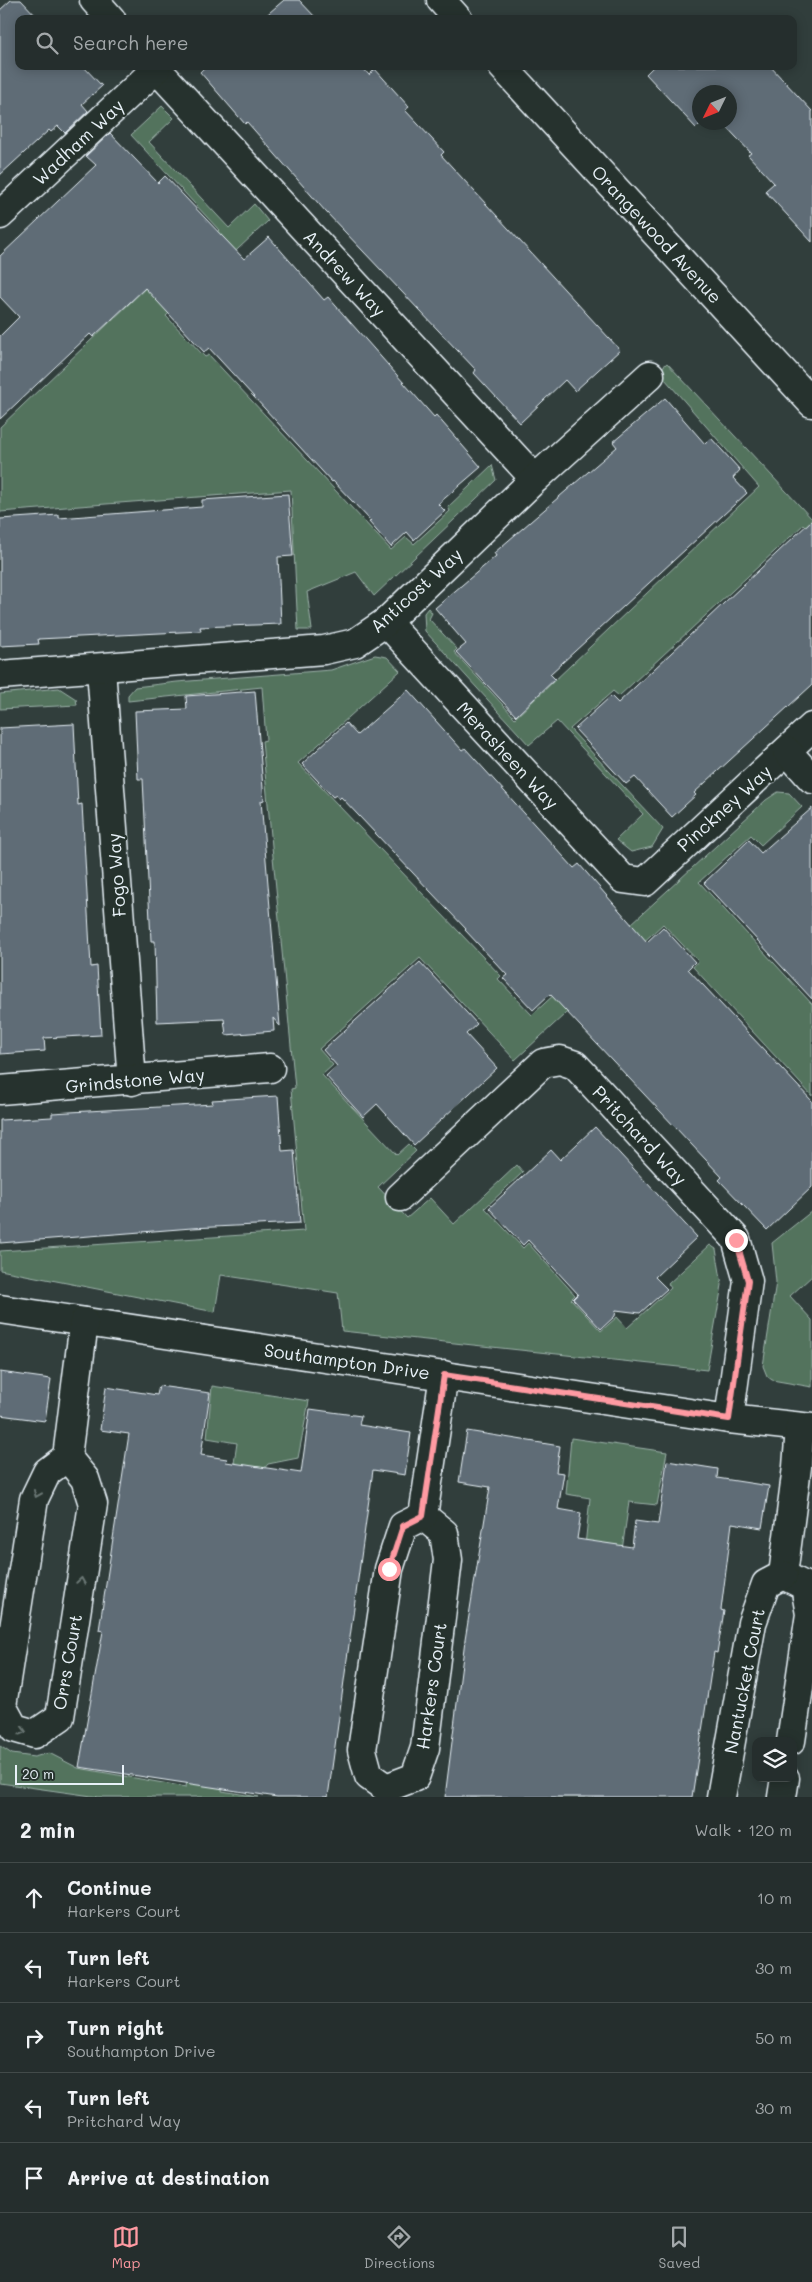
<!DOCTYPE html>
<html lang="en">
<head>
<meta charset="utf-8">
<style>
	:root { --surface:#252e2d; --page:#313a39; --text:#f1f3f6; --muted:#a3a8aa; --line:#424a49; --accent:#ff9aa2 }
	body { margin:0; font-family:Mali,sans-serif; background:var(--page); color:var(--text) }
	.controls { position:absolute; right:15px; bottom:15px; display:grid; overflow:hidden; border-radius:10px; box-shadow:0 2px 12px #0003 }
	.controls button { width:45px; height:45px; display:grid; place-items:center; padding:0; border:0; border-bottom:1px solid var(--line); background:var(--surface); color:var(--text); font:25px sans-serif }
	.compass { position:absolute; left:692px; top:85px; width:45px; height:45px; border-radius:50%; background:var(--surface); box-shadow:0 2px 12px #0003; rotate:227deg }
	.scale { position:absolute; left:15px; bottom:12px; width:109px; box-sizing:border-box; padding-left:5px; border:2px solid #e8f1f8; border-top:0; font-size:14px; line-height:18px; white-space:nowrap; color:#e8f1f8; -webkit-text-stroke:4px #26332d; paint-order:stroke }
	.stop { position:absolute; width:15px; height:15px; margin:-11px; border:4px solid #ff9aa2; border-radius:50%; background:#fff }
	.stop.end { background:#ff9aa2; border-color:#fff; box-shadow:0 1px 5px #0008 }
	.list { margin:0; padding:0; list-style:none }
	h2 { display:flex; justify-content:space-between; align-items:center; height:65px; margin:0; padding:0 20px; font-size:21px }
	h2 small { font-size:16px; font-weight:400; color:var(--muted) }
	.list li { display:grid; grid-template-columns:32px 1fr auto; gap:15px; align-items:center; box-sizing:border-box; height:70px; padding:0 20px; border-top:1px solid var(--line) }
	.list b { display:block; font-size:19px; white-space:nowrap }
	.list p { margin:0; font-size:16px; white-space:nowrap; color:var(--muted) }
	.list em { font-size:16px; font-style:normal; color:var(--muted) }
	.icon { flex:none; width:28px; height:28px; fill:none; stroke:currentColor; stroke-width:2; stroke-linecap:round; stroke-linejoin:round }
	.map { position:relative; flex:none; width:812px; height:1797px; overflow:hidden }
	.search { position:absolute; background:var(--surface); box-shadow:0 2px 12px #0003; left:15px; right:15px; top:15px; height:55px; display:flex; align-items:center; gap:12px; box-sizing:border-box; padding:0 18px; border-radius:10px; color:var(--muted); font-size:19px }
	.sheet { height:415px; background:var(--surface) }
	nav { display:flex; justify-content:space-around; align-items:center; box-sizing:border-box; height:70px; border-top:1px solid var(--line); background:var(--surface); font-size:14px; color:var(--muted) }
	nav a { display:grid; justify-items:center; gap:2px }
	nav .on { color:var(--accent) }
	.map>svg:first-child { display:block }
</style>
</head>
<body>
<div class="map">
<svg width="812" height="1797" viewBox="0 0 812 1797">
	<rect width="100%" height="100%" fill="#313e3c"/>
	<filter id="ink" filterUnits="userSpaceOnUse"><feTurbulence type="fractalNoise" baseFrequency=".02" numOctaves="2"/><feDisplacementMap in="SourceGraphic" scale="10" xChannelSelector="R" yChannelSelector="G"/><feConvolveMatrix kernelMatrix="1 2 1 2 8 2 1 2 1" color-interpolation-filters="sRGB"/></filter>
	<g filter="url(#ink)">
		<g fill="#52735d" stroke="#9db2aa">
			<path d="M162,106L174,118L149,142L229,228L254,204L268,221L166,316L205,357L209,355L391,550L406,537L414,544L450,511L448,507L492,465L496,480L374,596L356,572L307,592L312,630H298L291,490L0,512V427L174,261L181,267L219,230L131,135Z"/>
			<path d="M667,363L812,519V534L803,525L619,696L613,691L570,729L663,829L652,847L631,852L616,840L643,814L557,721L529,745L425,631L424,613L428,608L432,613L429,619L457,649L454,652L515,718L759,487L658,371Z"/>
			<path d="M375,655L387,657L400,671L298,763L501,976L498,979L532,1015L766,800L778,792L789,793L802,807L761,845L751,835L699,882L812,1004V1096L693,967L698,961L663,924L515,1060L420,958L319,1049L333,1065L322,1075L397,1155L409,1144L416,1151L378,1187L407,1218L430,1198L454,1224L517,1165L523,1172L485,1208L523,1248L528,1243L575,1295L571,1299L601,1331L617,1317L627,1328L671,1288L668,1284L710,1245L716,1249L722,1285L707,1370L342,1331L338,1293L221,1275L215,1312L0,1270V1251L304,1231L291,1089L295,1088L262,741L266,740L262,687L128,701V695L135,687L177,682L331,670Z"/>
			<path d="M59,688L76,699L77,705L0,709V694Z"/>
			<path d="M812,1211V1276L790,1296L812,1320V1387L772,1380L767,1376L763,1366L776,1282L772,1243Z"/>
			<path d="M212,1386L309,1401L298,1458L268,1464L257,1477L222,1791L259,1797H99L0,1783V1746L12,1754L34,1757L49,1753L78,1768L186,1787L237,1443L207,1438Z"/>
			<path d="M571,1438L667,1452L657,1505L629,1502L586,1797H551L576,1633L590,1498L566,1494Z"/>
		</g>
		<g fill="#5f6c76" stroke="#e8f1f8">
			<path d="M11,0H21L39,19H19V66H83L102,86L82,104L88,111L65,133L58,126L51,132L49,130L0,175V10Z"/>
			<path d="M284,0H299L317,19H262Z"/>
			<path d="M206,66H361L369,75L375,69L409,107L405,110L444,152L441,155L620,350L575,391L565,380L520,423L474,373L476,370L326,212L247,122L245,124L200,72Z"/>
			<path d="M654,66H770L812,111V242L765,191L774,183L748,155L751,153L722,122H730V92H700V122H702L696,128L646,74Z"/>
			<path d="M110,133L158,183L165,176L244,259L269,237L324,300L328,297L434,417L436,415L481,467L438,504L445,511L414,540L407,532L391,547L369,522L371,521L333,481L332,482L209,348L204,352L145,288L93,337L90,334L0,419V336L19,317L0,297V256L96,165L86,156Z"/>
			<path d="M665,398L705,444L711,438L740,470L733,478L747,493L550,674L555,679L516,716L456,652L466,644L435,608L496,556L494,553L617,447L613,442Z"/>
			<path d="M288,494L293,556L278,557L281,624L200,627L201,631L38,639L39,644L0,646V519L59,515V518L202,507V500Z"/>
			<path d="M812,520V685L694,793L696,795L672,817L635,777L626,784L575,729L611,696L618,703Z"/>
			<path d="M408,690L462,750L465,748L574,868L579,864L647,942L663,927L695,962L688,969L812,1101V1187L767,1230L719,1180L722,1177L550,994L533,1010L503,978L507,975L465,930L466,929L341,797L339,799L336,795L333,797L302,764L346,723L357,735Z"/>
			<path d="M255,691L264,800L261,801L280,1026L273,1018L274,1031L226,1035L224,1019L157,1022L155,941H151L143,779H138L135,711L187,709L186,696Z"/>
			<path d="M74,724L78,805L82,804L91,967L97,966L101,1035L44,1038L45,1051L0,1054V728Z"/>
			<path d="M812,808V999L704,883L749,840L761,853Z"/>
			<path d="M420,962L477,1024L466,1034L497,1068L414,1145L377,1104L363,1117L326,1076L337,1066L323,1050Z"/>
			<path d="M278,1096L282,1151L294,1150L300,1223L192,1228L0,1243V1120L52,1117V1113L213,1104L212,1100Z"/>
			<path d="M595,1127L697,1237L655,1277L667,1289L640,1313L616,1310L615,1316L601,1329L573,1299L578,1294L528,1240L523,1245L489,1208L551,1150L560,1160Z"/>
			<path d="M0,1372L51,1379L45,1421L0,1415Z"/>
			<path d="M159,1386L210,1393L201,1455L227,1459L226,1462L301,1473L310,1409L361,1416L359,1425L411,1433L405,1475L373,1470L328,1797H277L79,1767L103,1631L99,1630L129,1434L100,1430L106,1387L157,1395Z"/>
			<path d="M467,1431L560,1446L556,1472L564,1473L558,1509L581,1513L577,1539L632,1547L635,1521L658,1524L667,1461L718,1469L717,1478L769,1486L762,1528L732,1523L721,1610L724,1611L717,1653L714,1652L692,1797H445L465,1640L490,1487L459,1482Z"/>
		</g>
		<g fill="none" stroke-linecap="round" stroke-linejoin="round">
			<g stroke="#e8f1f8" stroke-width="31">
				<g id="street">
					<path d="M94,0L111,19"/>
					<path d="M154,66L535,479"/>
					<path d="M0,215L156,69"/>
					<path d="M386,622L623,879L645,882L812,727"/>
					<path d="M101,669L132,1081"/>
					<path d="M0,675L324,650L355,643L386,622L535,479L650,375"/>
					<path d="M787,751L812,779"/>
					<path d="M0,1090L270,1068"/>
					<path d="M400,1197L543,1063L560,1060L575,1065L736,1239L748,1281L729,1419"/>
					<path d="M0,1309L729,1419L812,1428"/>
					<path d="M67,1457L85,1479L93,1504L60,1717L35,1734L14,1728L2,1706L34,1499L47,1472L67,1457L84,1322"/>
					<path d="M423,1516L444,1533L448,1560L425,1748L415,1777L386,1788L369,1776L362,1750L389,1569L403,1526Z"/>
					<path d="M423,1516L444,1375"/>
					<path d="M783,1575L805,1586L810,1614L791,1741"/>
					<path d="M783,1575L797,1467L800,1427"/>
					<path d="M721,1797L752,1623L766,1584L783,1575"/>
					<path d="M782,1797L785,1778"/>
				</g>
			</g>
			<g stroke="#e8f1f8" stroke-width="31">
				<g id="secondary">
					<path d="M441,0L458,19"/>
					<path d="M502,66L812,403"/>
				</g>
			</g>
			<use href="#street" stroke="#26332d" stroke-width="28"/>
			<use href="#secondary" stroke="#26332d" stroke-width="28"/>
		</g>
		<defs><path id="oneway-chevron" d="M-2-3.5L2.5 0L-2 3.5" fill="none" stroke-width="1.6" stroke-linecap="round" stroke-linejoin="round" transform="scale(1.25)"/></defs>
		<g stroke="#6a7674">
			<use href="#oneway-chevron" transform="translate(37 1494) rotate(113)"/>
			<use href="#oneway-chevron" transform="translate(81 1581) rotate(-81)"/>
			<use href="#oneway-chevron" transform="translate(23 1731) rotate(16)"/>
		</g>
	</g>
	<g fill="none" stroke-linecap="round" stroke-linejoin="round" filter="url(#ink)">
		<path stroke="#ff9aa2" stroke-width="6" d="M389,1569L403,1526L423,1516L444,1375L729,1419L748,1281L736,1240"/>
	</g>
	<g text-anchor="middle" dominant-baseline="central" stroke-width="4.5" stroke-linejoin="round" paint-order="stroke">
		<g font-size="18" fill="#e8f1f8" stroke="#26332d">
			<text transform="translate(78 142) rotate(-43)">Wadham Way</text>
			<text transform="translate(657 234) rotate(47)">Orangewood Avenue</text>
			<text transform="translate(345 273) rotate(47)">Andrew Way</text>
			<text transform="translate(416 590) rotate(-42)">Anticost Way</text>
			<text transform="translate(508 755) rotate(47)">Merasheen Way</text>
			<text transform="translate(724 808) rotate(-42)">Pinckney Way</text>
			<text transform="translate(116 875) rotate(-94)">Fogo Way</text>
			<text transform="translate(135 1080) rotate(-5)">Grindstone Way</text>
			<text transform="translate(640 1135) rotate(47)">Pritchard Way</text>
			<text transform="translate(347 1361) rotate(8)">Southampton Drive</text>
			<text transform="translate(67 1662) rotate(-80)">Orrs Court</text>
			<text transform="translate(744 1681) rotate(-79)">Nantucket Court</text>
			<text transform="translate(431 1686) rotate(-82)">Harkers Court</text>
		</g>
	</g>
</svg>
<div class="controls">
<button><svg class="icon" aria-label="layers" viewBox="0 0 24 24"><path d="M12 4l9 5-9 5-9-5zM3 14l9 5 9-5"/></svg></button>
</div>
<svg class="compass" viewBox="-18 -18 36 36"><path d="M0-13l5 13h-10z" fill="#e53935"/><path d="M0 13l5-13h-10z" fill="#a3a8aa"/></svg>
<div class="scale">20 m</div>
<div class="stop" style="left:389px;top:1569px"></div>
<div class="stop end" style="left:736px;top:1240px"></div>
<div class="search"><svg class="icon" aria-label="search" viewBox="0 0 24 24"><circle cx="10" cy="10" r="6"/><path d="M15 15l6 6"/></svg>Search here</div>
</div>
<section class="sheet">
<h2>2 min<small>Walk · 120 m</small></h2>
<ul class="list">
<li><svg class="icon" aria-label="ahead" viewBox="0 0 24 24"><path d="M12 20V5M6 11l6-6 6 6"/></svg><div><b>Continue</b><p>Harkers Court</p></div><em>10 m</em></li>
<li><svg class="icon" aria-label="left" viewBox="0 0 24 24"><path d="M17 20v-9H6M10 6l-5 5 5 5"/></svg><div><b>Turn left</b><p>Harkers Court</p></div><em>30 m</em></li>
<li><svg class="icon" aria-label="right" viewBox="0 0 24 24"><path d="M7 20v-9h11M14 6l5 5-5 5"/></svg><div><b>Turn right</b><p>Southampton Drive</p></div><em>50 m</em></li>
<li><svg class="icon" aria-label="left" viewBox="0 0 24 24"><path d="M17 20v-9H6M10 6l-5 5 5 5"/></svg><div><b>Turn left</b><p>Pritchard Way</p></div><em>30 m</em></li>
<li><svg class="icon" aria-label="arrive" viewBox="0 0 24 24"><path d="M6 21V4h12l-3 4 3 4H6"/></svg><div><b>Arrive at destination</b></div></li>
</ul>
</section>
<nav>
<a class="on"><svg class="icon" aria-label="map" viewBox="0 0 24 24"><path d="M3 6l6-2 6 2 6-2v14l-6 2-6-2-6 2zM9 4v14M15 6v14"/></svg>Map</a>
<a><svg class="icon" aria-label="directions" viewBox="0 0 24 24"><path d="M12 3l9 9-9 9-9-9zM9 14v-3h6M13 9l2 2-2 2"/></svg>Directions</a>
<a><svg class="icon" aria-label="saved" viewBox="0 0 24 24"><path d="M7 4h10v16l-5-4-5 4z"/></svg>Saved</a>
</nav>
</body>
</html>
